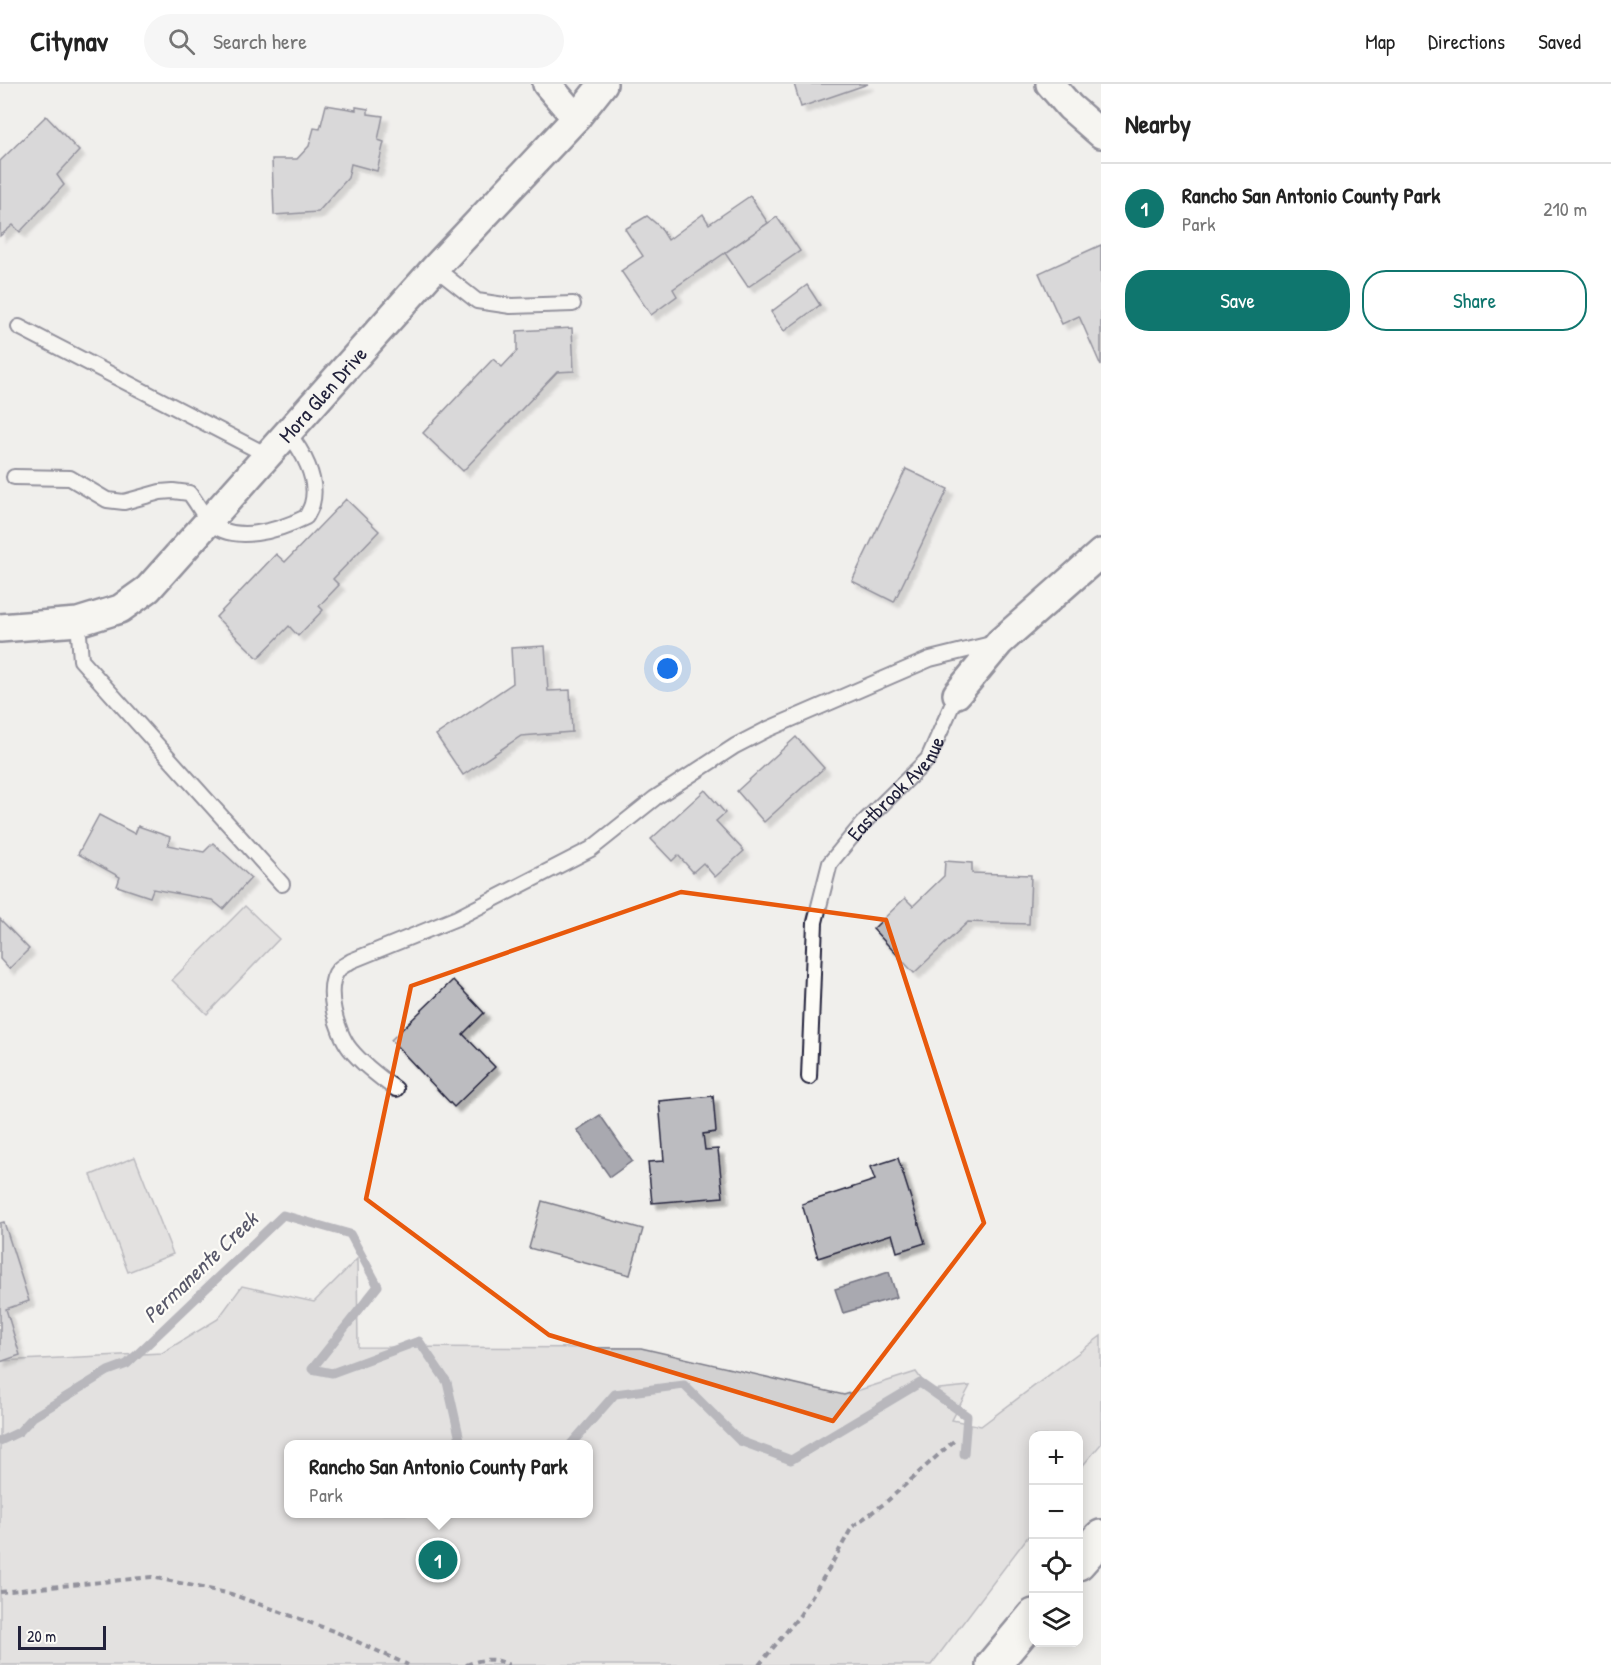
<!DOCTYPE html>
<html lang="en">
<head>
<meta charset="utf-8">
<style>
	:root { --surface:#fff; --page:#f6f6f6; --text:#222; --muted:#767676; --line:#e0e0e0; --accent:#0f766e }
	body { margin:0; font-family:"Patrick Hand",sans-serif; background:var(--page); color:var(--text) }
	.controls { position:absolute; right:18px; bottom:18px; display:grid; overflow:hidden; border-radius:12px; box-shadow:0 3px 15px #0003 }
	.controls button { width:54px; height:54px; display:grid; place-items:center; padding:0; border:0; border-bottom:2px solid var(--line); background:var(--surface); color:var(--text); font:30px sans-serif }
	.scale { position:absolute; left:18px; bottom:15px; width:88px; box-sizing:border-box; padding-left:6px; border:3px solid #22223b; border-top:0; font-size:16px; line-height:21px; white-space:nowrap; color:#22223b; -webkit-text-stroke:4px #fdfcf7; paint-order:stroke }
	.you { position:absolute; left:668px; top:585px; width:21px; height:21px; margin:-15px; border:4px solid #fff; border-radius:50%; background:#1a73e8; box-shadow:0 0 0 9px #1a73e833 }
	.badge { display:grid; place-items:center; width:39px; height:39px; border-radius:50%; background:var(--accent); color:#fff; font-size:20px; font-weight:700 }
	.pin { position:absolute; translate:-50% -50%; border:3px solid #fff; box-shadow:0 2px 6px #0006 }
	.popup { position:absolute; left:284px; top:1356px; width:309px; height:78px; box-sizing:border-box; display:grid; place-content:center; border-radius:12px; background:var(--surface); filter:drop-shadow(0 2px 4px #0005); font-size:20px; white-space:nowrap; color:var(--muted) }
	.popup b { font-size:22px; color:var(--text) }
	.popup::after { content:''; position:absolute; left:50%; top:100%; margin-left:-12px; border:12px solid transparent; border-top-color:var(--surface) }
	.list { margin:0; padding:0; list-style:none }
	h2 { display:flex; justify-content:space-between; align-items:center; height:78px; margin:0; padding:0 24px; font-size:26px }
	h2 small { font-size:20px; font-weight:400; color:var(--muted) }
	.list li { display:grid; grid-template-columns:39px 1fr auto; gap:18px; align-items:center; box-sizing:border-box; height:90px; padding:0 24px; border-top:2px solid var(--line) }
	.list b { display:block; font-size:22px; white-space:nowrap }
	.list p { margin:0; font-size:20px; white-space:nowrap; color:var(--muted) }
	.list em { font-size:20px; font-style:normal; color:var(--muted) }
	.actions { display:flex; gap:12px; padding:18px 24px }
	.actions a { flex:1; padding:14px 0; border:2px solid var(--accent); border-radius:24px; text-align:center; font-size:21px; color:var(--accent) }
	.actions .main { background:var(--accent); color:#fff }
	.icon { flex:none; width:33px; height:33px; fill:none; stroke:currentColor; stroke-width:2; stroke-linecap:round; stroke-linejoin:round }
	.map { position:relative; flex:none; width:1101px; height:1581px; overflow:hidden }
	header { display:flex; align-items:center; gap:36px; box-sizing:border-box; height:84px; padding:0 30px; background:var(--surface); border-bottom:2px solid var(--line) }
	header strong { font-size:28px }
	nav { display:flex; gap:33px; margin-inline-start:auto; font-size:21px }
	.search { width:420px; height:54px; background:var(--page); display:flex; align-items:center; gap:15px; box-sizing:border-box; padding:0 21px; border-radius:33px; color:var(--muted); font-size:22px }
	main { display:flex }
	aside { flex:1; background:var(--surface) }
	.map>svg:first-child { display:block }
</style>
</head>
<body>
<header>
<strong>Citynav</strong>
<div class="search"><svg class="icon" aria-label="search" viewBox="0 0 24 24"><circle cx="10" cy="10" r="6"/><path d="M15 15l6 6"/></svg>Search here</div>
<nav><a>Map</a><a>Directions</a><a>Saved</a></nav>
</header>
<main>
<div class="map">
<svg width="1101" height="1581" viewBox="0 0 1101 1581">
	<defs>
		<filter id="shadow"><feDropShadow dx="5.5" dy="5.5" stdDeviation="1.5" flood-color="#0004"/></filter>
	</defs>
	<rect width="100%" height="100%" fill="#f0efec"/>
	<filter id="ink" filterUnits="userSpaceOnUse"><feTurbulence type="fractalNoise" baseFrequency=".0167" numOctaves="2"/><feDisplacementMap in="SourceGraphic" scale="12" xChannelSelector="R" yChannelSelector="G"/><feConvolveMatrix kernelMatrix="1 2 1 2 8 2 1 2 1" color-interpolation-filters="sRGB"/></filter>
	<g filter="url(#ink)">
		<g fill="#d2d1d1" stroke="#7a7a86" stroke-width="1.5" fill-rule="evenodd">
			<path d="M245,822L279,855L207,930L172,896Z"/>
			<path d="M135,1073L173,1170L128,1188L91,1091Z"/>
			<path d="M542,1117L643,1145L630,1191L529,1164Z"/>
			<path d="M357,1175L358,1263L641,1264L844,1311L916,1288L929,1306L970,1302L952,1336L981,1342L1101,1252V1360L1079,1386L1078,1352H1034L1033,1446L931,1581H0V1277L162,1269L218,1235L242,1202L314,1218ZM288,1360H588V1430H288Z"/>
		</g>
		<g fill="#a9a9b0" stroke="#737381" stroke-width="1.5">
			<path d="M600,1031L632,1077L610,1093L577,1046Z"/>
			<path d="M889,1188L897,1213L843,1229L835,1205Z"/>
		</g>
		<g fill="none" stroke-linecap="round" stroke-linejoin="round">
			<g stroke="#737381" stroke-width="9">
				<path d="M0,1357L19,1348L33,1333L108,1287L127,1280L283,1131L350,1150L378,1202L312,1285L332,1289L419,1257L447,1298L461,1360"/>
				<path d="M571,1360L615,1310L684,1301L740,1357L791,1376L920,1299L967,1332L964,1370"/>
			</g>
		</g>
		<g fill="#bcbcc0" stroke="#22223b" stroke-width="1.5" filter="url(#shadow)">
			<path d="M794,0H868L801,23Z"/>
			<path d="M326,21L356,26V23L368,25V30L383,32L378,56L384,58L377,87L351,80L348,94L318,128L274,131L272,75H297L309,62L314,44L320,45Z"/>
			<path d="M46,32L79,67L57,91L64,101L20,148L13,141L0,152V77Z"/>
			<path d="M750,112L768,139L673,205L677,212L651,231L621,187L643,172L625,145L647,132L660,143L668,156L703,130L709,140Z"/>
			<path d="M777,133L800,167L748,203L725,169Z"/>
			<path d="M1101,161V282L1079,232L1062,240L1039,189Z"/>
			<path d="M807,201L820,221L784,247L771,228Z"/>
			<path d="M572,244L574,287L557,288L463,387L423,349L493,275L502,283L517,267V247Z"/>
			<path d="M906,385L948,405L894,518L852,497Z"/>
			<path d="M346,415L379,447L333,495L339,501L319,522L323,526L298,552L289,542L258,574L216,533L276,470L285,478Z"/>
			<path d="M545,562L548,607L570,606L572,648L521,652L463,691L436,651L513,599L511,564Z"/>
			<path d="M796,653L824,684L764,738L737,707Z"/>
			<path d="M705,706L725,729L716,737L744,767L715,793L703,779L693,788L678,771L672,777L651,755Z"/>
			<path d="M99,731L135,750L138,742L170,753L168,761L204,768L213,759L251,794L223,825L212,816L153,805L150,813L117,802L120,793L78,770Z"/>
			<path d="M945,777L972,779V789L1031,791L1029,840L968,838L914,889L873,845L905,814L913,822L944,792Z"/>
			<path d="M0,835L29,865L9,885L0,875Z"/>
			<path d="M453,896L484,929L463,950L495,983L454,1023L391,956Z"/>
			<path d="M713,1012L716,1048L703,1050L705,1066L718,1065L723,1113L652,1119L648,1078L664,1077L659,1017Z"/>
			<path d="M898,1074L925,1159L897,1168L892,1150L818,1174L802,1120L875,1096L870,1083Z"/>
			<path d="M4,1138L29,1217L6,1225L20,1271L0,1278V1139Z"/>
		</g>
		<g fill="none" stroke-linecap="round" stroke-linejoin="round">
			<g stroke="#22223b" stroke-width="18">
				<g id="lane">
					<path d="M435,184L477,217L511,222L573,220"/>
					<path d="M19,243L267,371"/>
					<path d="M14,393L70,394L107,416L124,418L160,408L173,407L189,409C196,417 201,428 208,436C232,462 280,446 306,433C308,429 311,424 312,420C319,395 302,366 287,348"/>
					<path d="M78,538L81,576L282,800"/>
					<path id="s1" d="M809,993L815,838L830,779L863,739L928,675L957,610"/>
					<path d="M396,1005C379,993 363,981 350,965C337,949 323,903 339,885C342,882 347,880 351,877L457,834L591,765L655,714L735,662L766,646L930,575L995,559"/>
				</g>
			</g>
			<g stroke="#22223b" stroke-width="32">
				<g id="street">
					<path d="M547,0L576,34"/>
					<path d="M1050,0L1070,23L1101,50"/>
					<path id="s2" d="M0,544L78,538L120,525L148,505L435,184L576,34L603,0"/>
					<path d="M957,610L1000,558L1101,469"/>
				</g>
			</g>
			<g stroke="#22223b" stroke-width="38">
				<g id="highway">
					<path d="M1078,1479L1101,1453"/>
					<path d="M993,1581L1034,1532"/>
				</g>
			</g>
			<g stroke="#22223b" stroke-width="4" stroke-dasharray="6 4.5" stroke-linecap="butt">
				<path d="M0,1508L152,1493L231,1510L336,1548L408,1581"/>
				<path d="M466,1581C482,1575 494,1573 509,1581"/>
				<path d="M759,1581L800,1531L830,1483L852,1443L885,1419L956,1355"/>
			</g>
			<use href="#lane" stroke="#fdfcf7" stroke-width="14"/>
			<use href="#street" stroke="#fdfcf7" stroke-width="27"/>
			<use href="#highway" stroke="#fdfcf7" stroke-width="33"/>
		</g>
	</g>
	<path d="M0 0H1101V1581H0ZM681,808L886,836L984,1139L833,1337L549,1251L366,1115L411,902Z" fill="#f0efec" fill-opacity=".55" fill-rule="evenodd"/>
	<path fill="none" stroke="#e8590c" stroke-width="4.5" stroke-linejoin="round" d="M681,808L886,836L984,1139L833,1337L549,1251L366,1115L411,902Z"/>
	<g text-anchor="middle" dominant-baseline="central" stroke-width="4.5" stroke-linejoin="round" paint-order="stroke">
		<g font-size="21" fill="#22223b" stroke="#fdfcf7">
			<text stroke="none"><textPath href="#s2" startOffset="418">Mora Glen Drive</textPath></text>
			<text stroke="none"><textPath href="#s1" startOffset="316">Eastbrook Avenue</textPath></text>
		</g>
		<g font-size="22" font-style="italic" fill="#58586a" stroke="#fdfcf7">
			<text transform="translate(200 1183) rotate(-44)">Permanente Creek</text>
		</g>
	</g>
</svg>
<div class="controls">
<button>+</button>
<button>−</button>
<button><svg class="icon" aria-label="locate" viewBox="0 0 24 24"><circle cx="12" cy="12" r="6"/><path d="M12 2v4M12 18v4M2 12h4M18 12h4"/></svg></button>
<button><svg class="icon" aria-label="layers" viewBox="0 0 24 24"><path d="M12 4l9 5-9 5-9-5zM3 14l9 5 9-5"/></svg></button>
</div>
<div class="scale">20 m</div>
<div class="you"></div>
<div class="pin badge" style="left:438px;top:1476px">1</div>
<div class="popup"><b>Rancho San Antonio County Park</b>Park</div>
</div>
<aside>
<h2>Nearby<small></small></h2>
<ul class="list">
<li><span class="badge">1</span><div><b>Rancho San Antonio County Park</b><p>Park</p></div><em>210 m</em></li>
</ul>
<div class="actions"><a class="main">Save</a><a>Share</a></div>
</aside>
</main>
</body>
</html>
